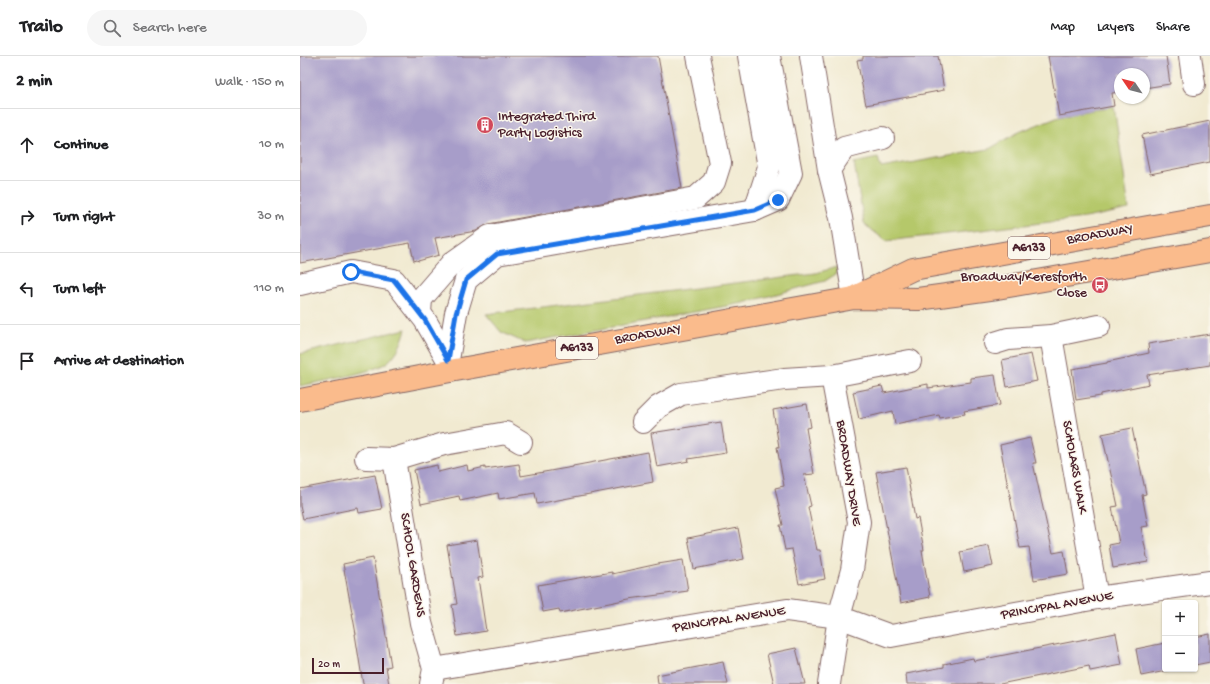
<!DOCTYPE html>
<html lang="en">
<head>
<meta charset="utf-8">
<style>
	:root { --surface:#fff; --page:#f6f6f6; --text:#202124; --muted:#757577; --line:#e0e0e0 }
	body { margin:0; font-family:"Gochi Hand",sans-serif; background:var(--page); color:var(--text) }
	.controls { position:absolute; right:12px; bottom:12px; display:grid; overflow:hidden; border-radius:4px; box-shadow:0 1px 3px #0004 }
	.controls button { width:36px; height:36px; display:grid; place-items:center; padding:0; border:0; border-bottom:1px solid var(--line); background:var(--surface); color:var(--text); font:20px sans-serif }
	.compass { position:absolute; left:814px; top:12px; width:36px; height:36px; border-radius:50%; background:var(--surface); box-shadow:0 1px 3px #0004; rotate:305deg }
	.scale { position:absolute; left:12px; bottom:10px; width:72px; box-sizing:border-box; padding-left:4px; border:2px solid #4a1f2b; border-top:0; font-size:11px; line-height:14px; white-space:nowrap; color:#4a1f2b; -webkit-text-stroke:3px #fbf7ec; paint-order:stroke }
	.stop { position:absolute; width:12px; height:12px; margin:-9px; border:3px solid #1a73e8; border-radius:50%; background:#fff }
	.stop.end { background:#1a73e8; border-color:#fff; box-shadow:0 1px 4px #0008 }
	.list { margin:0; padding:0; list-style:none }
	h2 { display:flex; justify-content:space-between; align-items:center; height:52px; margin:0; padding:0 16px; font-size:17px }
	h2 small { font-size:13px; font-weight:400; color:var(--muted) }
	.list li { display:grid; grid-template-columns:26px 1fr auto; gap:12px; align-items:center; box-sizing:border-box; height:72px; padding:0 16px; border-top:1px solid var(--line) }
	.list b { display:block; font-size:15px; white-space:nowrap }
	.list em { font-size:13px; font-style:normal; color:var(--muted) }
	.icon { flex:none; width:22px; height:22px; fill:none; stroke:currentColor; stroke-width:2; stroke-linecap:round; stroke-linejoin:round }
	.map { position:relative; flex:none; width:910px; height:628px; overflow:hidden }
	header { display:flex; align-items:center; gap:24px; box-sizing:border-box; height:56px; padding:0 20px; background:var(--surface); border-bottom:1px solid var(--line) }
	header strong { font-size:19px }
	nav { display:flex; gap:22px; margin-inline-start:auto; font-size:14px }
	.search { width:280px; height:36px; background:var(--page); display:flex; align-items:center; gap:10px; box-sizing:border-box; padding:0 14px; border-radius:22px; color:var(--muted); font-size:15px }
	main { display:flex }
	aside { flex:1; background:var(--surface) }
	.map>svg:first-child { display:block }
</style>
</head>
<body>
<header>
<strong>Trailo</strong>
<div class="search"><svg class="icon" aria-label="search" viewBox="0 0 24 24"><circle cx="10" cy="10" r="6"/><path d="M15 15l6 6"/></svg>Search here</div>
<nav><a>Map</a><a>Layers</a><a>Share</a></nav>
</header>
<main>
<aside>
<h2>2 min<small>Walk · 150 m</small></h2>
<ul class="list">
<li><svg class="icon" aria-label="ahead" viewBox="0 0 24 24"><path d="M12 20V5M6 11l6-6 6 6"/></svg><div><b>Continue</b></div><em>10 m</em></li>
<li><svg class="icon" aria-label="right" viewBox="0 0 24 24"><path d="M7 20v-9h11M14 6l5 5-5 5"/></svg><div><b>Turn right</b></div><em>30 m</em></li>
<li><svg class="icon" aria-label="left" viewBox="0 0 24 24"><path d="M17 20v-9H6M10 6l-5 5 5 5"/></svg><div><b>Turn left</b></div><em>110 m</em></li>
<li><svg class="icon" aria-label="arrive" viewBox="0 0 24 24"><path d="M6 21V4h12l-3 4 3 4H6"/></svg><div><b>Arrive at destination</b></div></li>
</ul>
</aside>
<div class="map">
<svg width="910" height="628" viewBox="0 0 910 628">
	<rect width="100%" height="100%" fill="#fbf7ec"/>
	<filter id="ink" filterUnits="userSpaceOnUse"><feTurbulence type="fractalNoise" baseFrequency=".025" numOctaves="2"/><feDisplacementMap in="SourceGraphic" scale="8" xChannelSelector="R" yChannelSelector="G"/><feConvolveMatrix kernelMatrix="1 2 1 2 8 2 1 2 1" color-interpolation-filters="sRGB"/></filter>
	<filter id="wash" filterUnits="userSpaceOnUse"><feTurbulence type="fractalNoise" baseFrequency=".012" numOctaves="4" result="noise"/><feDisplacementMap in="SourceGraphic" scale="16" xChannelSelector="R" yChannelSelector="G"/><feGaussianBlur stdDeviation="0.9" result="paint"/><feColorMatrix in="noise" values="0 0 0 0 0 0 0 0 0 0 0 0 0 0 0 0 0 1.4 0 .05"/><feComposite in="paint" operator="in"/></filter>
	<g filter="url(#wash)">
		<rect width="100%" height="100%" fill="#f1ead1"/>
		<g fill="#b5c86b" stroke="#80744b">
			<path d="M814,50L829,153L785,162L586,185L564,168L554,107L578,102L581,112L689,93L719,76L759,60Z"/>
			<path d="M537,211L536,218L525,225L443,247L225,287L201,276L186,258L516,217Z"/>
			<path d="M106,273C102,286 99,295 89,305C78,316 18,326 0,330V298Z"/>
		</g>
		<g id="blocks">
			<g fill="#a79dc9">
				<path d="M0,0H358L382,132L188,168L176,175L135,182L139,199L118,205L117,204L114,205L110,187L0,207Z"/>
				<path d="M563,0H638L644,34L566,49L557,4L563,3Z"/>
				<path d="M748,0H866L870,28L844,32V18H820V36L812,37L814,50L759,60Z"/>
				<path d="M910,65V106L850,118L842,79Z"/>
				<path d="M910,278V309L847,319L849,328L801,338V340L776,344L772,313L807,307V306L849,297L848,288Z"/>
				<path d="M731,298L737,325L707,331L702,304Z"/>
				<path d="M695,319L700,349L664,355L665,358L640,362L639,359L595,368L593,355L559,363L553,336L582,330L584,337L628,328V332L671,326V322Z"/>
				<path d="M507,348L511,371L506,372L514,418L504,419L511,450L508,451L517,494H520L525,523L499,528L492,493L485,494L480,469H483L475,432L484,430L477,391H479L473,354Z"/>
				<path d="M421,366L426,397L388,403L389,405L357,411L351,377Z"/>
				<path d="M832,372L846,438L842,439L848,470L841,471L848,506L813,512L809,489L819,487L812,451L818,450L802,378Z"/>
				<path d="M730,382L736,407H733L753,497L764,495L768,518L734,524L729,491L720,492L700,389Z"/>
				<path d="M348,396L353,426L237,448L235,437L199,443L198,437L160,445L159,440L121,448L114,414L137,409L138,416L167,409L168,415L185,411V413L219,408L221,420L273,411V410Z"/>
				<path d="M606,411L615,463L618,462L624,494H622L630,541L601,547L576,416Z"/>
				<path d="M75,419L82,453L59,457L58,452L3,463L0,450V433Z"/>
				<path d="M438,472L444,503L394,513L388,482Z"/>
				<path d="M177,484L183,521L178,522L186,575L157,580L152,549L157,548L147,489Z"/>
				<path d="M689,490L693,510L664,516L660,496Z"/>
				<path d="M73,502L91,610L86,611L89,628H63L55,578H56L43,508Z"/>
				<path d="M383,504L388,535L329,543L260,557L259,553L243,556L238,529L312,516V518L358,508Z"/>
				<path d="M816,577L822,609L790,615L789,610L700,628H607L606,618L644,611V608L673,602L674,605Z"/>
				<path d="M910,578V606L895,609V581Z"/>
				<path d="M865,587V613H876L841,620L836,593Z"/>
				<path d="M496,592L505,628H474L467,598Z"/>
				<path d="M423,606L428,628H358L357,619Z"/>
			</g>
		</g>
	</g>
	<g filter="url(#ink)">
		<use href="#blocks" fill-opacity="0" stroke="#846665" stroke-width="1"/>
		<g fill="none" stroke-linecap="round" stroke-linejoin="round">
			<g stroke="#846665" stroke-width="24">
				<g id="minor">
					<path d="M449,0L469,111L455,154"/>
					<path d="M511,0L529,114L541,162L554,242"/>
					<path d="M890,0L894,28"/>
					<path d="M529,114L544,92L583,82"/>
					<path d="M0,228L51,216L94,224L125,264L148,304"/>
					<path d="M120,257L121,243L152,207L190,180L396,142L414,126L420,107L398,0"/>
					<path d="M751,280L797,542"/>
					<path d="M695,287L708,283L751,280L799,270"/>
					<path d="M150,315L148,304L156,257L166,224L197,198L455,154L478,144L491,117L469,0"/>
					<path d="M343,366L358,351L381,338L484,323L532,320L610,305"/>
					<path d="M66,402L94,403L144,388L206,377L221,386"/>
					<path d="M94,403L121,567L134,613L131,628"/>
					<path d="M134,613L487,554L539,561L591,580L797,542L910,526"/>
					<path d="M529,628L539,561L552,514L559,466L532,320"/>
				</g>
			</g>
			<g stroke="#846665" stroke-width="24">
				<g id="highway">
					<path d="M557,240L613,213L910,160"/>
					<path d="M0,344L150,315L554,242L618,243L697,232L910,195"/>
				</g>
			</g>
			<use href="#minor" stroke="#fff" stroke-width="22"/>
			<use href="#highway" stroke="#fabb8c" stroke-width="22"/>
		</g>
	</g>
	<g fill="none" stroke-linecap="round" stroke-linejoin="round" filter="url(#ink)">
		<path stroke="#1a73e8" stroke-width="5" d="M51,216L94,224L125,264L148,304L156,258L166,224L197,198L455,154L478,144"/>
	</g>
	<defs>
		<g id="building-disc" transform="scale(0.9)"><circle r="9.5" fill="#d1495b" stroke="#fbf7ec"/><path d="M-4-6H4V6H1V3H-1V6H-4ZM-2.5-4.3h1.7v1.8h-1.7ZM.8-4.3h1.7v1.8H.8ZM-2.5-1h1.7V.8h-1.7ZM.8-1h1.7V.8H.8Z" fill="#fff"/></g>
		<g id="bus-disc" transform="scale(0.9)"><circle r="9.5" fill="#d1495b" stroke="#fbf7ec"/><path d="M-5-6H5V4H4V6H2V4H-2V6H-4V4H-5ZM-3.5-4V0h7V-4ZM-3.5 1.2v1.5H-2V1.2ZM2 1.2v1.5H3.5V1.2Z" fill="#fff"/></g>
	</defs>
	<g fill-rule="evenodd">
		<use href="#building-disc" x="185" y="69"/>
		<use href="#bus-disc" x="800" y="229"/>
	</g>
	<g text-anchor="middle" dominant-baseline="central" stroke-width="3" stroke-linejoin="round" paint-order="stroke">
		<g fill="#fbf7ec" stroke="#7f6065" stroke-width="1">
			<rect x="708" y="181" width="42" height="22" rx="3"/>
			<rect x="256" y="281" width="42" height="22" rx="3"/>
		</g>
		<g font-size="13" font-weight="bold" fill="#4a1f2b">
			<text x="729" y="192">A6133</text>
			<text x="277" y="292">A6133</text>
		</g>
		<g font-size="14" fill="#4a1f2b" stroke="#fbf7ec" text-anchor="start">
			<text x="198" y="61">Integrated Third<tspan x="198" dy="16">Party Logistics</tspan></text>
			<text x="787" y="221" text-anchor="end">Broadway/Keresforth<tspan x="787" dy="16">Close</tspan></text>
		</g>
		<g font-size="14" fill="#4a1f2b" stroke="#fbf7ec">
			<text transform="translate(800 179) rotate(-10)">BROADWAY</text>
			<text transform="translate(348 279) rotate(-10)">BROADWAY</text>
			<text transform="translate(774 411) rotate(80)">SCHOLARS WALK</text>
			<text transform="translate(548 417) rotate(81)">BROADWAY DRIVE</text>
			<text transform="translate(112 509) rotate(81)">SCHOOL GARDENS</text>
			<text transform="translate(757 550) rotate(-10)">PRINCIPAL AVENUE</text>
			<text transform="translate(429 564) rotate(-9)">PRINCIPAL AVENUE</text>
		</g>
	</g>
</svg>
<div class="controls">
<button>+</button>
<button>−</button>
</div>
<svg class="compass" viewBox="-18 -18 36 36"><path d="M0-13l5 13h-10z" fill="#e53935"/><path d="M0 13l5-13h-10z" fill="#757577"/></svg>
<div class="scale">20 m</div>
<div class="stop" style="left:51px;top:216px"></div>
<div class="stop end" style="left:478px;top:144px"></div>
</div>
</main>
</body>
</html>
